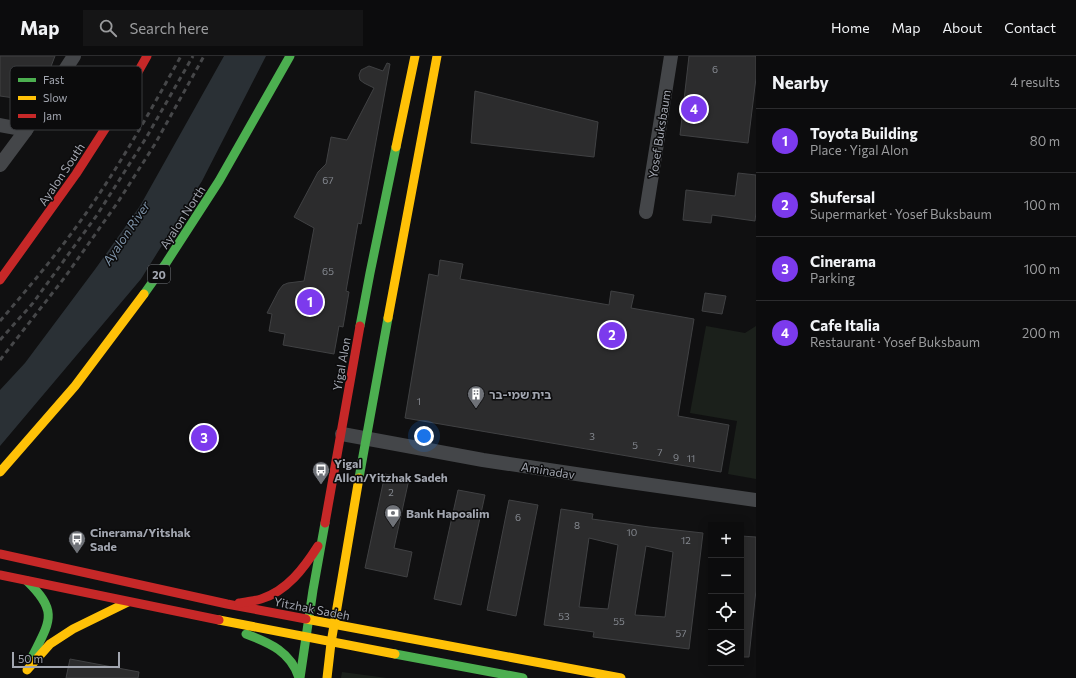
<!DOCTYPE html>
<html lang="en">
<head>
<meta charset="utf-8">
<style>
	:root { --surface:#0c0c0d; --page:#151516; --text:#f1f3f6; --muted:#9a9b9d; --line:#2c2c2e; --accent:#7c3aed }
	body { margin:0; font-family:Commissioner,"Noto Sans Hebrew",sans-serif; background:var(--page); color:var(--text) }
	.controls { position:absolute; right:12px; bottom:12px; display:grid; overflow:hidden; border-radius:0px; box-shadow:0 2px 10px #0003 }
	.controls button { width:36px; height:36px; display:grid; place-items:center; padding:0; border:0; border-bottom:1px solid var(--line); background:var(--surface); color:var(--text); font:20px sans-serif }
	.scale { position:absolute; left:12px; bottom:10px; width:108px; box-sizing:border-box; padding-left:4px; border:2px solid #a2a6b0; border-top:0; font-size:11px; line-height:14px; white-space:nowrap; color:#a2a6b0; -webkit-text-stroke:3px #0b0b0c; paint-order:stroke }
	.you { position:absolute; left:424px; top:380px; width:14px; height:14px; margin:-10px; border:3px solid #fff; border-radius:50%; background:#1a73e8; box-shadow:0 0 0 6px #1a73e833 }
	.badge { display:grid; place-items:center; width:26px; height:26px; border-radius:50%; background:var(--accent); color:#fff; font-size:13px; font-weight:700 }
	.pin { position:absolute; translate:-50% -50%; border:2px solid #fff; box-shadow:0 1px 4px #0006 }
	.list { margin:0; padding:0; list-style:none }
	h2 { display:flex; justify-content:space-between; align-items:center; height:52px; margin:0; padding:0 16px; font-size:17px }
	h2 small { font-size:13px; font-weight:400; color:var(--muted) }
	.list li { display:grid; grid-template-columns:26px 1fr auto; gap:12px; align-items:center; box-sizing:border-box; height:64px; padding:0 16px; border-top:1px solid var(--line) }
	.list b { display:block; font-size:15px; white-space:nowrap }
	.list p { margin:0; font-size:13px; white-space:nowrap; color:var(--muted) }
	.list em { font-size:13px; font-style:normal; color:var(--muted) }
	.icon { flex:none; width:22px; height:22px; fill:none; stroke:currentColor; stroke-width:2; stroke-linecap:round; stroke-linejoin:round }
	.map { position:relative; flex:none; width:756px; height:622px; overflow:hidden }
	header { display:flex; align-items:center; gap:24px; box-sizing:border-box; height:56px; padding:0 20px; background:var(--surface); border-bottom:1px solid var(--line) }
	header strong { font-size:19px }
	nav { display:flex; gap:22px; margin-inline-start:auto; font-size:14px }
	.search { width:280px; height:36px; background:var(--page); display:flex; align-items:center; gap:10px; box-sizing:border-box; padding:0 14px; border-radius:0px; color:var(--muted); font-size:15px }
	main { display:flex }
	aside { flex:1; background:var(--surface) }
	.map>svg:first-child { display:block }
</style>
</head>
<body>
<header>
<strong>Map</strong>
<div class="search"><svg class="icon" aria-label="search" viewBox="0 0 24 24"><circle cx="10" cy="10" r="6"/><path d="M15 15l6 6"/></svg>Search here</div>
<nav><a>Home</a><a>Map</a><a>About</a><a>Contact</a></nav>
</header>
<main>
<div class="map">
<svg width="756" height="622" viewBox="0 0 756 622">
	<rect width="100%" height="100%" fill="#101011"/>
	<g fill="#1b201b">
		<path d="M706,270L745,277L756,270V423L728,418L737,365L690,357Z"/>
		<path d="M342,616L387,622H341Z"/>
	</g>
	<path fill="#2a3035" d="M224,0H266L202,125L141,223L0,390V334L25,307L96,212L140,150Z"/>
	<g fill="#2c2c2d" stroke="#404143" fill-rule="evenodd">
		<path d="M0,0H55L50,13L44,12L29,44L0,40Z"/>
		<path d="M689,0H756V22L748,87L680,79Z"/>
		<path d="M387,7L390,8L361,168L358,167L346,235L349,236L343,271L339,270L334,298L283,289L285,278L269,275L272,258L267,257L279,234L283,229L288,227L304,225L314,172L294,161L318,116L326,108L331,81L347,84L374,32L364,27L360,24L359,19L361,14L369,10L383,15Z"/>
		<path d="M475,35L598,66L594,101L471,87Z"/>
		<path d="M738,117L756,119V156L755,165L712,159L711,167L683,164L686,134L735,140Z"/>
		<path d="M440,204L463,208L460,223L609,249L611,235L634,239L631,252L694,263L678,360L729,369L721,416L405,362L429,218L438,220Z"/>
		<path d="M705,237L726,240L722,258L702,255Z"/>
		<path d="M385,418L409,423L394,492L412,496L407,521L365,512Z"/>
		<path d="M458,434L485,439L461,549L434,543Z"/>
		<path d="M509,444L538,449L516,560L487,554Z"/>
		<path d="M561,453L593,458L592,463L649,471L703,477L689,593L593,581L594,576L544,569ZM589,482L618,489L608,553L579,551ZM646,490L673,496L665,561L635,559Z"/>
		<path d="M741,480L756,481V534L749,601H741Z"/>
		<path d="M70,603L139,616L138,622H66Z"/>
	</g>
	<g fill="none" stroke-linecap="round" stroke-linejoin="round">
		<g stroke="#444649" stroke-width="14">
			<path d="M0,69L26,74"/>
			<path d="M0,109L26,74L74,0"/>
			<path d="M646,156L671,0"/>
			<path d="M342,378L483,404L616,424L756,444"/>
		</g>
		<g stroke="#4caf50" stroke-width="9">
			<path d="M144,238L166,207L219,125L290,0"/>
			<path d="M360,270L370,217L396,91"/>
			<path d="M359,422L388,262"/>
			<path d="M27,525C59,556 50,565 32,601"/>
			<path d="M246,578C270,587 291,596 299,622"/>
			<path d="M395,598L523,622"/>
			<path d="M300,622L313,534L325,467"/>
		</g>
		<g stroke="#ffc107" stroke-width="9">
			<path d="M396,91L415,0"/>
			<path d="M388,262L437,0"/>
			<path d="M0,416L75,330L144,238"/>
			<path d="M306,563L621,622"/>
			<path d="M219,564L395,598"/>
			<path d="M27,614L50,588L73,573L128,546"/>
			<path d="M327,622L331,587L359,422"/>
		</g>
		<g stroke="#c62828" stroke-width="9">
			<path d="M0,224L76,118L112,62L147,0"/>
			<path d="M325,467L360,270"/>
			<path d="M0,498L227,548L306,563"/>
			<path d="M0,519L219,564"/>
			<path d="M239,547C246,546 254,545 261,543C287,535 304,512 318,490"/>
		</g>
		<g stroke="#464749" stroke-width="3" stroke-dasharray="5 4" stroke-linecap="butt">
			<path d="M0,265C31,229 62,192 89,153C123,104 152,52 181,0"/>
			<path d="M0,284L33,247L97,159L146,82L193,0"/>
			<path d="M0,304L65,221L118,146L155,88L204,0"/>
		</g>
	</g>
	<defs>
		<g id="building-pin" transform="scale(0.9)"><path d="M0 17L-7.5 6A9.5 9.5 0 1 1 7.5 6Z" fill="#6f7278" stroke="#0b0b0c"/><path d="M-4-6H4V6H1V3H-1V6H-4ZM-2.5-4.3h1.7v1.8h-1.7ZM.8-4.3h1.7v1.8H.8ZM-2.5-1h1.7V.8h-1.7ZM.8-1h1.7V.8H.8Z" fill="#fff"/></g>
		<g id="bus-pin" transform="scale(0.9)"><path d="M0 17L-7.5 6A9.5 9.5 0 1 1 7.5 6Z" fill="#6f7278" stroke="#0b0b0c"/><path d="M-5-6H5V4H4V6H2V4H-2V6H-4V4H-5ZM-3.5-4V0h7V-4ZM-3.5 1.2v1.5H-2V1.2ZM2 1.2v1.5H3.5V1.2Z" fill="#fff"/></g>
		<g id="bank-pin" transform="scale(0.9)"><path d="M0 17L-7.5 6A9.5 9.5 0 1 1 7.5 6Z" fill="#6f7278" stroke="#0b0b0c"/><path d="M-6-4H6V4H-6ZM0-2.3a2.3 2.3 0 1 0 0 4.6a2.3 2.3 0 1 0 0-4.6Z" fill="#fff"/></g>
	</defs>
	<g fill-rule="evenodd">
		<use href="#building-pin" x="476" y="338"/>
		<use href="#bus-pin" x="321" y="414"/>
		<use href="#bank-pin" x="393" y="457"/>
		<use href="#bus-pin" x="77" y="483"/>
	</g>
	<g text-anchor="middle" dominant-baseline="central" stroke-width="3" stroke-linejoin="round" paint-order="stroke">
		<g font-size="10" fill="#84888f">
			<text x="715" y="13">6</text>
			<text x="328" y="124">67</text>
			<text x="328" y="215">65</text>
			<text x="419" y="345">1</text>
			<text x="592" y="380">3</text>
			<text x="635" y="389">5</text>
			<text x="660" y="396">7</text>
			<text x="676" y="401">9</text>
			<text x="691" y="402">11</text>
			<text x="391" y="436">2</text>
			<text x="518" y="461">6</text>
			<text x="577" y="469">8</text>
			<text x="632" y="476">10</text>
			<text x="686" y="484">12</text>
			<text x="564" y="560">53</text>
			<text x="619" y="565">55</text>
			<text x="681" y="577">57</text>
		</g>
		<rect fill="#0b0b0c" stroke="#75787f" stroke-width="1" x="148" y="209" width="22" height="18" rx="3"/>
		<g font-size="11" font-weight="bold" fill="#a2a6b0">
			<text x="159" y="218">20</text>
		</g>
		<g font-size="12" fill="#a2a6b0" stroke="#0b0b0c">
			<text transform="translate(659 78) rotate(-81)">Yosef Buksbaum</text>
			<text transform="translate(61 118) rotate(-56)">Ayalon South</text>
			<text transform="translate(182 161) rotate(-57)">Ayalon North</text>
			<text transform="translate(341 308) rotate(-80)">Yigal Alon</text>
			<text transform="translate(548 414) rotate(9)">Aminadav</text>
			<text transform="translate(312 552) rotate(11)">Yitzhak Sadeh</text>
		</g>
		<g font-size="12" font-weight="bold" fill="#a2a6b0" stroke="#0b0b0c" text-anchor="start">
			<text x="489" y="338">בית שמי-בר</text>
			<text x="334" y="407">Yigal<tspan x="334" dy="14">Allon/Yitzhak Sadeh</tspan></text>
			<text x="406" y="457">Bank Hapoalim</text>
			<text x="90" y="476">Cinerama/Yitshak<tspan x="90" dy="14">Sade</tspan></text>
		</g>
		<g font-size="13" font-style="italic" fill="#7d92a7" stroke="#0b0b0c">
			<text transform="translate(126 177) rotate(-56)">Ayalon River</text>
		</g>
	</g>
	<rect x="10" y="10" width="132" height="64" rx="6" fill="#0b0b0c" stroke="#383a3d" stroke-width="1"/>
	<rect x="18" y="22" width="18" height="4" fill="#4caf50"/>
	<rect x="18" y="40" width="18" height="4" fill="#ffc107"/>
	<rect x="18" y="58" width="18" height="4" fill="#c62828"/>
	<g font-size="11" fill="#a2a6b0">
		<text x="43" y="28">Fast</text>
		<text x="43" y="46">Slow</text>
		<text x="43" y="64">Jam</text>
	</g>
</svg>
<div class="controls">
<button>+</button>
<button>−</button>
<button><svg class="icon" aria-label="locate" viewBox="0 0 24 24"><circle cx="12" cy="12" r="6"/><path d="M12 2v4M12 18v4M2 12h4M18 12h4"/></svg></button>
<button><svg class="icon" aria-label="layers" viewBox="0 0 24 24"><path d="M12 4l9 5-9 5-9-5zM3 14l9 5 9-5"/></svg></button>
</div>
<div class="scale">50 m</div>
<div class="you"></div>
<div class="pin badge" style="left:310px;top:246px">1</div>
<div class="pin badge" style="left:612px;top:279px">2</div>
<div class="pin badge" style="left:204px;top:382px">3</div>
<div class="pin badge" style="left:694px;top:53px">4</div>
</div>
<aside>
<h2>Nearby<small>4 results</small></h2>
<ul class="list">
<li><span class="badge">1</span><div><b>Toyota Building</b><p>Place · Yigal Alon</p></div><em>80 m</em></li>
<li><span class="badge">2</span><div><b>Shufersal</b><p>Supermarket · Yosef Buksbaum</p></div><em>100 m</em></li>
<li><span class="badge">3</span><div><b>Cinerama</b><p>Parking</p></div><em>100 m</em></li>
<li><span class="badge">4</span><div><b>Cafe Italia</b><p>Restaurant · Yosef Buksbaum</p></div><em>200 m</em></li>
</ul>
</aside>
</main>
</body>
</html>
